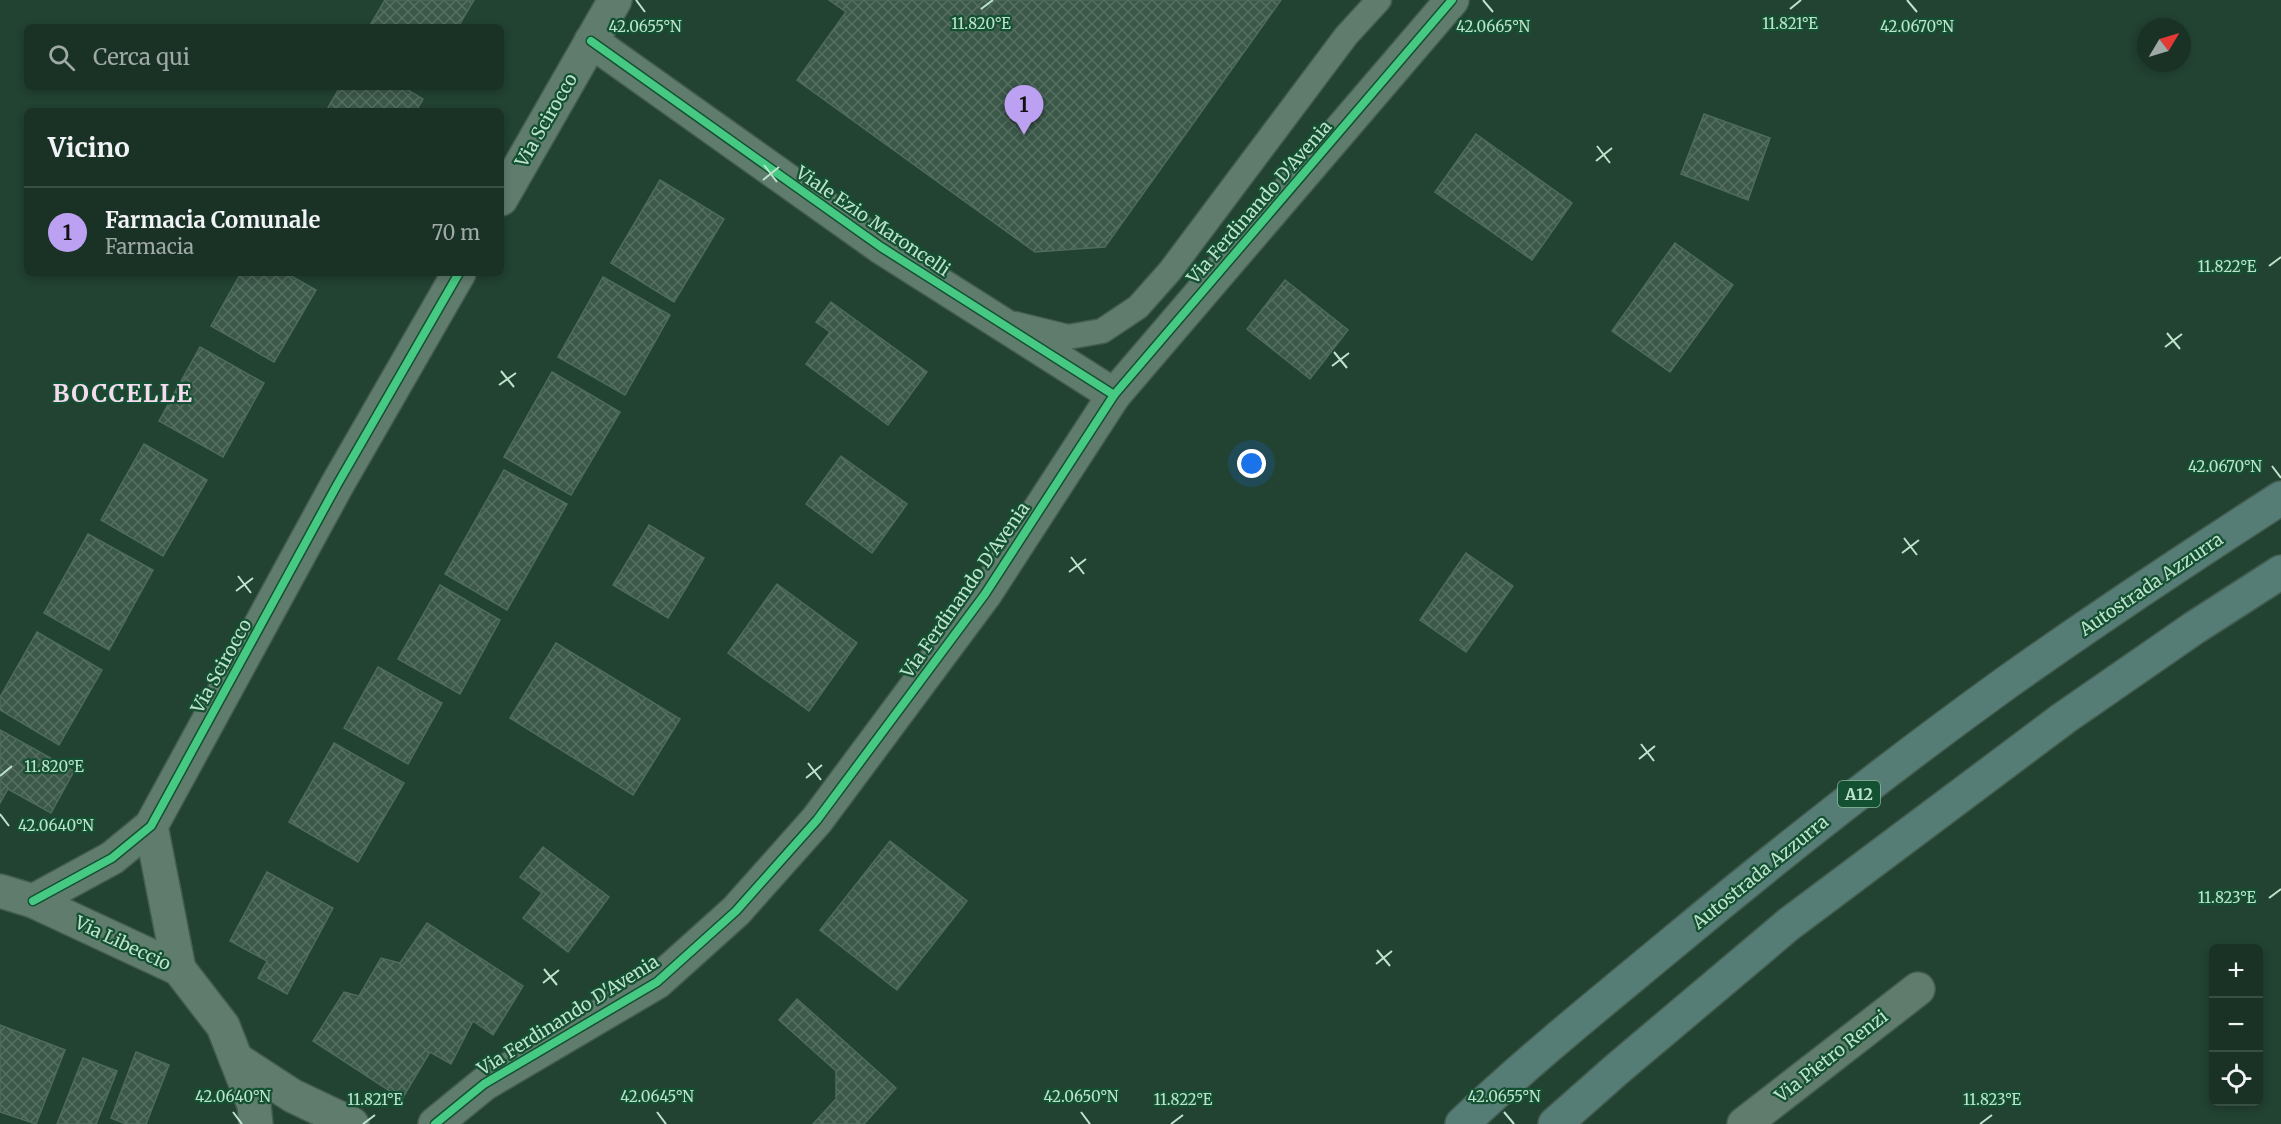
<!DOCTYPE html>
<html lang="it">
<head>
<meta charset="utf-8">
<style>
	:root { --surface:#1a3226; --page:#233a2e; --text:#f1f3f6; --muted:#9faaa7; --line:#384d43; --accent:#bca0f2 }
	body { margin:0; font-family:Merriweather,serif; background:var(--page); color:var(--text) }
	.controls { position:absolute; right:18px; bottom:18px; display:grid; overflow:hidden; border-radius:9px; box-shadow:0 3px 9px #0003 }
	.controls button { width:54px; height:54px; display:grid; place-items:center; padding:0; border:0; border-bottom:2px solid var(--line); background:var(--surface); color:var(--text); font:30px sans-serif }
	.compass { position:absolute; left:2137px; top:18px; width:54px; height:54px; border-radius:50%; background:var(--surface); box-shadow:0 3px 9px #0003; rotate:52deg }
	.you { position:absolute; left:1252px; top:464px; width:21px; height:21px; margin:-15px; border:4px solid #fff; border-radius:50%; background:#1a73e8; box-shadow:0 0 0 9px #1a73e833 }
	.badge { display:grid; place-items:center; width:39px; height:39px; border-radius:50%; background:var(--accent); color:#111; font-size:20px; font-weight:700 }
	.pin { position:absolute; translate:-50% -50px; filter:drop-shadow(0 2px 3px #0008) }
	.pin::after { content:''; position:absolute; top:32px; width:21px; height:18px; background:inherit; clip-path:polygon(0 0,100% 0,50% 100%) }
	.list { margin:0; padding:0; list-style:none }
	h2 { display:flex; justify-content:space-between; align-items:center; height:78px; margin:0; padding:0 24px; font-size:26px }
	h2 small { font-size:20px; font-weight:400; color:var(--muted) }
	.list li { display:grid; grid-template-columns:39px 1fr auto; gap:18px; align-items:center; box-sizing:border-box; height:90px; padding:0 24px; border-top:2px solid var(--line) }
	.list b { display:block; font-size:22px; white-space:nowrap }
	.list p { margin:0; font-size:20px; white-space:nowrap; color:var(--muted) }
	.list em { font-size:20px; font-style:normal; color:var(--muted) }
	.icon { flex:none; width:33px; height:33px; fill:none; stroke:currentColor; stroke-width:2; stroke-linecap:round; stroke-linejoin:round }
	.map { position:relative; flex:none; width:2281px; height:1124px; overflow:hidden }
	.search { position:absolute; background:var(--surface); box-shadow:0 3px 9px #0003; left:24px; top:24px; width:480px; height:66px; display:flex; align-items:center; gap:15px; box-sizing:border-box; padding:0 21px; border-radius:9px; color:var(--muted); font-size:22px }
	.panel { position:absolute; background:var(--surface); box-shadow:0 3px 9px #0003; left:24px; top:108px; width:480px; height:168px; border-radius:9px }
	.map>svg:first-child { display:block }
</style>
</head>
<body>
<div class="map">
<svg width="2281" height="1124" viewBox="0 0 2281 1124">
	<defs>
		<pattern id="building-cross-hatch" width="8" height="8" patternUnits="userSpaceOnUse" patternTransform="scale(1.5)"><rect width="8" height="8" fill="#3b5849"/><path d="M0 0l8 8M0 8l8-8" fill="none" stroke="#567062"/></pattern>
	</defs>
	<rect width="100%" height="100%" fill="#224232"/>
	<g fill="url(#building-cross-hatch)" stroke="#4e6b5c" stroke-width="1.5">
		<path d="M385,0H474L458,27H369Z"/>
		<path d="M829,0H1281L1105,247L1035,252L797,80L846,12Z"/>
		<path d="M340,87H403L423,99L416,111H326Z"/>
		<path d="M1704,114L1770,138L1748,200L1681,174Z"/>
		<path d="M1476,134L1572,203L1532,260L1435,192Z"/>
		<path d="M660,180L724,219L674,302L611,263Z"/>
		<path d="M1675,243L1733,285L1670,372L1612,331Z"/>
		<path d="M241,273H286L316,290L274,362L211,326Z"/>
		<path d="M603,277L670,315L625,395L558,357Z"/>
		<path d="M1285,280L1348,330L1310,379L1247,329Z"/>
		<path d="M831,302L927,372L888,425L806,364L830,332L816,322Z"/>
		<path d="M200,347L264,383L223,457L159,421Z"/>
		<path d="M552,372L620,412L571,495L504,457Z"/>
		<path d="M144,444L207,480L163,556L101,520Z"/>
		<path d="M841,456L907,504L872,553L806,504Z"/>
		<path d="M504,470L567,504L507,610L445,574Z"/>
		<path d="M649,525L704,558L668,618L613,585Z"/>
		<path d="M88,534L153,570L109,650L44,613Z"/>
		<path d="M1466,553L1513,586L1466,652L1420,620Z"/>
		<path d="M777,584L857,643L809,711L728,653Z"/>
		<path d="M440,585L500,620L460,694L398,659Z"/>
		<path d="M37,632L102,670L59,745L0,710V697Z"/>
		<path d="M556,643L680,719L633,795L510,718Z"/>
		<path d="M378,667L442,703L408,764L344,728Z"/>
		<path d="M0,730L74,771L51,813L8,789L0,803Z"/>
		<path d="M334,743L404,783L358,862L289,822Z"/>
		<path d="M890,841L967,901L897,990L820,930Z"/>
		<path d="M543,847L609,897L568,952L523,918L542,893L520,877Z"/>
		<path d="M267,872L333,908L287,994L258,978L267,961L230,941Z"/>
		<path d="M427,923L523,986L493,1035L473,1021L451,1064L430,1052L402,1099L313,1041L344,992L359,996L381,958L400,963Z"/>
		<path d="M797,999L896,1088L864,1124H813L836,1099V1071L779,1020Z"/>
		<path d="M0,1025L65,1050L36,1124L0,1112Z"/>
		<path d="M136,1052L169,1065L146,1124H126L111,1118Z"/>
		<path d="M83,1058L117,1071L96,1124H57Z"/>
	</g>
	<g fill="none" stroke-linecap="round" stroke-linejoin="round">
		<g stroke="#435c4f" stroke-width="27">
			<path id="service" d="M1015,324L1068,337L1102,331L1138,307L1170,271L1346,36L1379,0"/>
		</g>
		<g stroke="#435c4f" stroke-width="36">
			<g id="minor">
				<path d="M591,41L881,247L1114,395"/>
				<path d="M501,199L615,0"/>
				<path d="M151,826L179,969"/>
				<path d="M0,891L33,901L179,969L223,1026L254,1105L256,1124"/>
				<path d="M33,901L112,858L151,826L337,485L459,273"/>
				<path d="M236,1059L293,1096L352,1124"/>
				<path d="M435,1124L484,1084L657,982L736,911L817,820L985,594L1114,395L1452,0"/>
				<path d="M1744,1124L1918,989"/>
			</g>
		</g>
		<g stroke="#435c4f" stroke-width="36">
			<g id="motorway">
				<path d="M1462,1124C1528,1061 1600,1003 1670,945C1779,854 1891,766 2006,683C2096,619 2188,558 2281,498"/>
				<path d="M1555,1124L1616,1070L1789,924L2064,718L2194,628L2281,572"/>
			</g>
		</g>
		<use href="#service" stroke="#607c6d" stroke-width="24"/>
		<use href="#minor" stroke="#607c6d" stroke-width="33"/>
		<use href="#motorway" stroke="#557d76" stroke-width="33"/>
		<g stroke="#145032" stroke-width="11">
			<g id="cycleway">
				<path d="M591,41L881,247L1114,395"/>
				<path d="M33,901L112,858L151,826L337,485L459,273"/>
				<path d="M435,1124L484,1084L657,982L736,911L817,820L985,594L1114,395L1452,0"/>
			</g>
		</g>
		<use href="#cycleway" stroke="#46c982" stroke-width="8"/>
	</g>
	<path fill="none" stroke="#bee3cc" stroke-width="2" d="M636,0L645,12M1483,0L1493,12M1907,0L1917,12M981,9L993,0M1790,9L1801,0M1597,146L1610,163M1596,161L1612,148M764,165L777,182M763,180L779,167M2269,266L2281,257M2167,333L2180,349M2165,347L2182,334M1334,352L1347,368M1332,366L1349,353M501,371L514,387M499,385L516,373M2272,466L2281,478M1904,538L1917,555M1902,553L1919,540M1071,557L1084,574M1069,572L1086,559M238,576L251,593M236,591L253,578M1641,744L1654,761M1639,759L1655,746M808,763L821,780M0,776L12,766M806,778L822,765M0,814L9,826M2269,898L2281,889M1377,950L1390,966M1376,964L1392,951M544,969L557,985M543,983L559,970M233,1112L242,1124M657,1112L666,1124M1081,1112L1090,1124M1504,1112L1514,1124M363,1124L375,1115M1171,1124L1183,1115M1980,1124L1992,1115"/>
	<g text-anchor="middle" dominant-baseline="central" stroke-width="4.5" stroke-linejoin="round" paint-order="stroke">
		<rect fill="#145032" stroke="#8bb79e" stroke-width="1.5" x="1838" y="781" width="42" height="26" rx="4.5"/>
		<g font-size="16" font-weight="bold" fill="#bee3cc">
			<text x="1859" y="794">A12</text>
		</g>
		<g font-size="18" fill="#bee3cc" stroke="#145032">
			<text transform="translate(546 120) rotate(-60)">Via Scirocco</text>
			<text transform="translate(1259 202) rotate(-49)">Via Ferdinando D'Avenia</text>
			<text transform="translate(873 221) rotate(34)">Viale Ezio Maroncelli</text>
			<text transform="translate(2151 584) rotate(-34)">Autostrada Azzurra</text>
			<text transform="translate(965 590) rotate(-55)">Via Ferdinando D'Avenia</text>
			<text transform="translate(221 666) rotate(-61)">Via Scirocco</text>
			<text transform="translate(1760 872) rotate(-39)">Autostrada Azzurra</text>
			<text transform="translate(123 943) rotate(25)">Via Libeccio</text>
			<text transform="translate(568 1015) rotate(-32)">Via Ferdinando D'Avenia</text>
			<text transform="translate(1831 1056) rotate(-38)">Via Pietro Renzi</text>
		</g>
		<g font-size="24" font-weight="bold" letter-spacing="1.5" fill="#f6daee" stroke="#145032">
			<text x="123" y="393">BOCCELLE</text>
		</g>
	</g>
	<g font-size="15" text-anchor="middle" fill="#bee3cc" stroke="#145032" stroke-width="4.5" stroke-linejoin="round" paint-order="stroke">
		<text x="981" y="29">11.820°E</text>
		<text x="1790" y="29">11.821°E</text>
		<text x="1917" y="32">42.0670°N</text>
		<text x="645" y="32">42.0655°N</text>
		<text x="1493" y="32">42.0665°N</text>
		<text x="2227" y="272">11.822°E</text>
		<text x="2225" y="472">42.0670°N</text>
		<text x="54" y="772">11.820°E</text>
		<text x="56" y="831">42.0640°N</text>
		<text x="2227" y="903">11.823°E</text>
		<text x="233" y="1102">42.0640°N</text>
		<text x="657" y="1102">42.0645°N</text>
		<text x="1081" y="1102">42.0650°N</text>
		<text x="1504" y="1102">42.0655°N</text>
		<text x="375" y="1105">11.821°E</text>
		<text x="1183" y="1105">11.822°E</text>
		<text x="1992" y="1105">11.823°E</text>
	</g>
</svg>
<div class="controls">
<button>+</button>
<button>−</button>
<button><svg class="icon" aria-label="locate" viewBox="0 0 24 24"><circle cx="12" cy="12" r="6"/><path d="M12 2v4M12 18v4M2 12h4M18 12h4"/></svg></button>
</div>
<svg class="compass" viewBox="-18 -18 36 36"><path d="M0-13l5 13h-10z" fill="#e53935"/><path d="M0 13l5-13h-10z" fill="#9faaa7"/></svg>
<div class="you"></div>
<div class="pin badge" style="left:1024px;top:135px">1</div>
<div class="search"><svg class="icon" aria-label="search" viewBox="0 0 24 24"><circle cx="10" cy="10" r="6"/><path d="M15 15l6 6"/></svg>Cerca qui</div>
<section class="panel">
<h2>Vicino<small></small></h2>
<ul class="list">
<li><span class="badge">1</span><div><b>Farmacia Comunale</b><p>Farmacia</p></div><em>70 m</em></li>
</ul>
</section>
</div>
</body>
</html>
